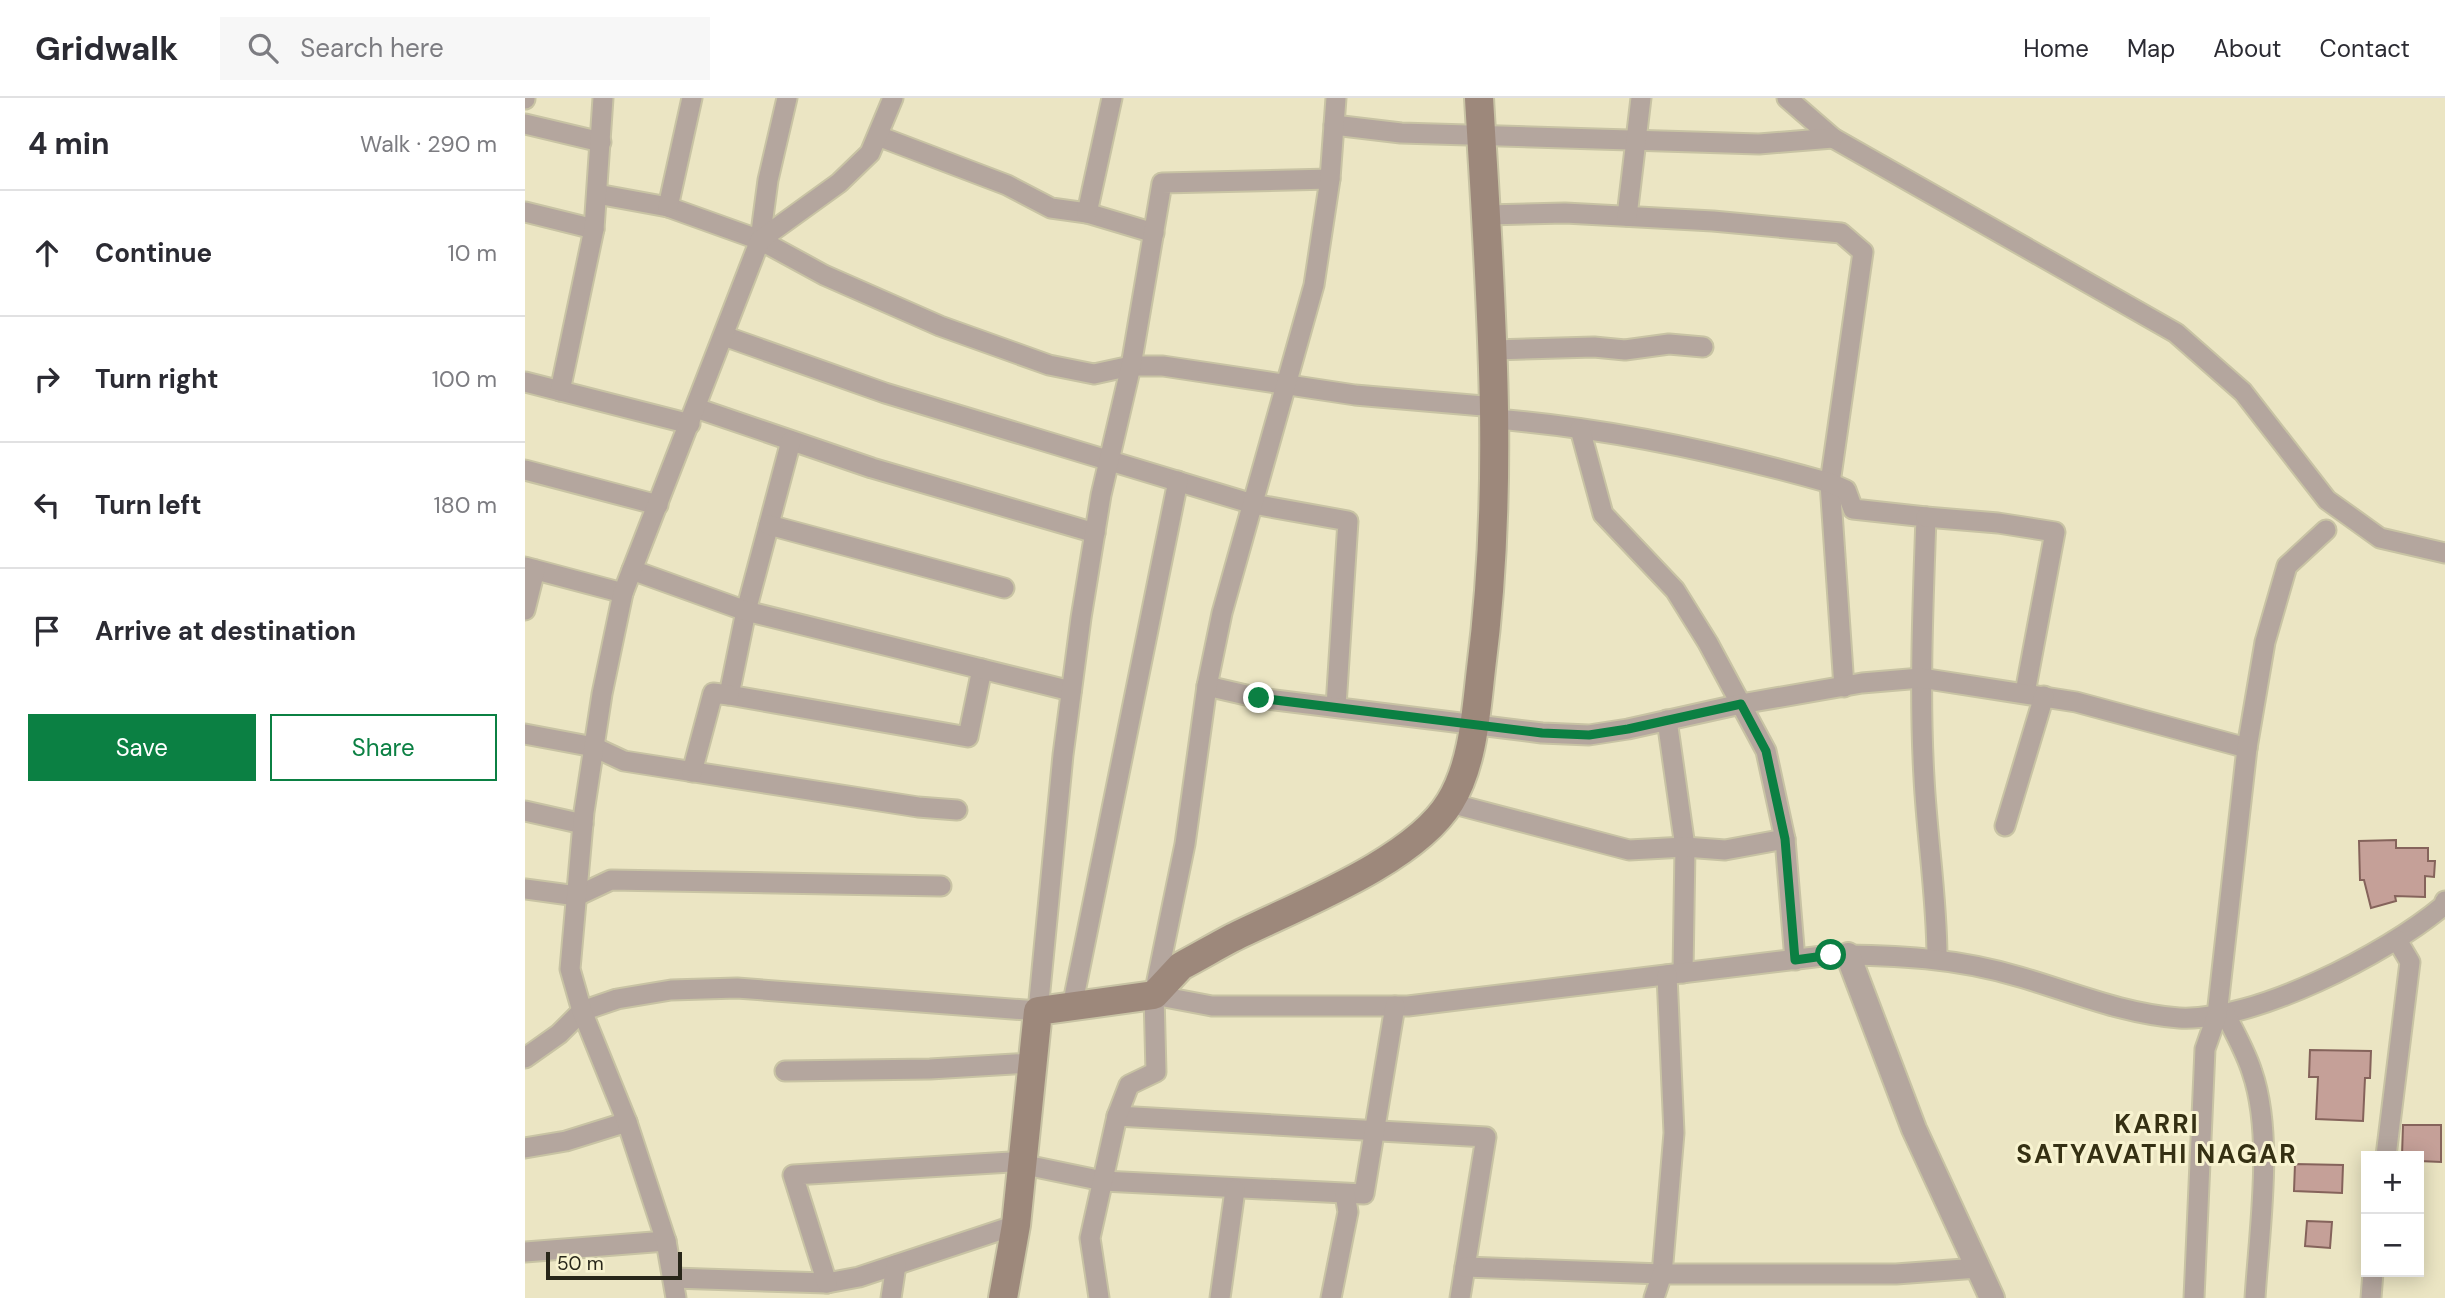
<!DOCTYPE html>
<html lang="en">
<head>
<meta charset="utf-8">
<style>
	:root { --surface:#fff; --page:#f7f7f7; --text:#2b2b33; --muted:#7c7c81; --line:#e1e1e2; --accent:#0b8043 }
	body { margin:0; font-family:"DM Sans",sans-serif; background:var(--page); color:var(--text) }
	.controls { position:absolute; right:21px; bottom:21px; display:grid; overflow:hidden; border-radius:0px; box-shadow:0 4px 18px #0003 }
	.controls button { width:63px; height:63px; display:grid; place-items:center; padding:0; border:0; border-bottom:2px solid var(--line); background:var(--surface); color:var(--text); font:35px sans-serif }
	.scale { position:absolute; left:21px; bottom:18px; width:136px; box-sizing:border-box; padding-left:7px; border:4px solid #282619; border-top:0; font-size:19px; line-height:24px; white-space:nowrap; color:#282619; -webkit-text-stroke:5px #f8f3d0; paint-order:stroke }
	.stop { position:absolute; width:21px; height:21px; margin:-16px; border:5px solid #0b8043; border-radius:50%; background:#fff }
	.stop.end { background:#0b8043; border-color:#fff; box-shadow:0 2px 7px #0008 }
	.list { margin:0; padding:0; list-style:none }
	h2 { display:flex; justify-content:space-between; align-items:center; height:91px; margin:0; padding:0 28px; font-size:30px }
	h2 small { font-size:23px; font-weight:400; color:var(--muted) }
	.list li { display:grid; grid-template-columns:46px 1fr auto; gap:21px; align-items:center; box-sizing:border-box; height:126px; padding:0 28px; border-top:2px solid var(--line) }
	.list b { display:block; font-size:26px; white-space:nowrap }
	.list em { font-size:23px; font-style:normal; color:var(--muted) }
	.actions { display:flex; gap:14px; padding:21px 28px }
	.actions a { flex:1; padding:16px 0; border:2px solid var(--accent); border-radius:0px; text-align:center; font-size:24px; color:var(--accent) }
	.actions .main { background:var(--accent); color:#fff }
	.icon { flex:none; width:38px; height:38px; fill:none; stroke:currentColor; stroke-width:2; stroke-linecap:round; stroke-linejoin:round }
	.map { position:relative; flex:none; width:1920px; height:1200px; overflow:hidden }
	header { display:flex; align-items:center; gap:42px; box-sizing:border-box; height:98px; padding:0 35px; background:var(--surface); border-bottom:2px solid var(--line) }
	header strong { font-size:33px }
	nav { display:flex; gap:38px; margin-inline-start:auto; font-size:24px }
	.search { width:490px; height:63px; background:var(--page); display:flex; align-items:center; gap:18px; box-sizing:border-box; padding:0 24px; border-radius:0px; color:var(--muted); font-size:26px }
	main { display:flex }
	aside { flex:1; background:var(--surface) }
	.map>svg:first-child { display:block }
</style>
</head>
<body>
<header>
<strong>Gridwalk</strong>
<div class="search"><svg class="icon" aria-label="search" viewBox="0 0 24 24"><circle cx="10" cy="10" r="6"/><path d="M15 15l6 6"/></svg>Search here</div>
<nav><a>Home</a><a>Map</a><a>About</a><a>Contact</a></nav>
</header>
<main>
<aside>
<h2>4 min<small>Walk · 290 m</small></h2>
<ul class="list">
<li><svg class="icon" aria-label="ahead" viewBox="0 0 24 24"><path d="M12 20V5M6 11l6-6 6 6"/></svg><div><b>Continue</b></div><em>10 m</em></li>
<li><svg class="icon" aria-label="right" viewBox="0 0 24 24"><path d="M7 20v-9h11M14 6l5 5-5 5"/></svg><div><b>Turn right</b></div><em>100 m</em></li>
<li><svg class="icon" aria-label="left" viewBox="0 0 24 24"><path d="M17 20v-9H6M10 6l-5 5 5 5"/></svg><div><b>Turn left</b></div><em>180 m</em></li>
<li><svg class="icon" aria-label="arrive" viewBox="0 0 24 24"><path d="M6 21V4h12l-3 4 3 4H6"/></svg><div><b>Arrive at destination</b></div></li>
</ul>
<div class="actions"><a class="main">Save</a><a>Share</a></div>
</aside>
<div class="map">
<svg width="1920" height="1200" viewBox="0 0 1920 1200">
	<rect width="100%" height="100%" fill="#ebe5c3"/>
	<g fill="#c5a098" stroke="#85635b" stroke-width="2">
		<path d="M1871,742V750H1903V763H1910L1909,779L1900,778V799L1870,798L1871,803L1846,810L1839,782H1835L1834,743Z"/>
		<path d="M1785,952L1846,953L1845,980H1840L1838,1023L1791,1021L1793,979H1784Z"/>
		<path d="M1878,1027H1916V1064L1894,1063V1058H1877Z"/>
		<path d="M1770,1066L1818,1067L1817,1095L1769,1093Z"/>
		<path d="M1782,1123L1807,1124L1805,1150L1780,1148Z"/>
	</g>
	<g fill="none" stroke-linecap="round" stroke-linejoin="round">
		<g stroke="#c8c3a4" stroke-width="23">
			<g id="minor">
				<path d="M1262,0L1308,40L1651,235L1718,294L1802,402L1855,440L1920,455"/>
				<path d="M0,1V0"/>
				<path d="M0,26L76,44"/>
				<path d="M809,27L876,35L1234,46L1308,40"/>
				<path d="M353,38L482,87L526,110L562,115L629,135"/>
				<path d="M72,96L143,109L235,142L299,177L415,228L524,267L569,276L606,268H638L830,297L970,309"/>
				<path d="M143,109L167,0"/>
				<path d="M0,114L69,131"/>
				<path d="M562,115L587,0"/>
				<path d="M961,117L1040,115L1188,123L1316,135L1338,154L1305,385L1319,589"/>
				<path d="M1102,118L1116,0"/>
				<path d="M235,142L243,82L262,0"/>
				<path d="M199,238L360,295L728,406L823,423L811,608"/>
				<path d="M969,252L1069,249L1100,252L1144,246L1178,249"/>
				<path d="M0,284L165,326"/>
				<path d="M35,293L69,131L78,0"/>
				<path d="M171,310L347,370L570,435"/>
				<path d="M970,321C1084,330 1195,354 1305,385L1321,392L1328,411L1401,419C1398,506 1394,593 1399,680C1402,740 1412,800 1412,860"/>
				<path d="M1055,331L1078,416L1150,492L1183,545L1241,653L1260,741L1270,862"/>
				<path d="M266,343L221,513L204,597L443,639L457,571"/>
				<path d="M0,372L133,407"/>
				<path d="M1401,419L1473,425L1530,434L1500,595"/>
				<path d="M244,427L479,490"/>
				<path d="M0,469L98,495"/>
				<path d="M107,472L221,513L546,593"/>
				<path d="M0,512L10,472"/>
				<path d="M682,588L734,600L1017,635L1064,637L1103,631L1216,606L1337,585L1396,580L1551,604L1722,650"/>
				<path d="M1142,622L1160,749L1158,875"/>
				<path d="M0,636L69,649L99,663L393,709L432,712"/>
				<path d="M167,674L188,595L204,597"/>
				<path d="M925,705L1104,752L1160,749L1200,752L1260,741"/>
				<path d="M0,713L58,726"/>
				<path d="M1480,728L1519,598"/>
				<path d="M0,791L52,798L86,782L416,788"/>
				<path d="M629,897L687,908H883L1306,857C1371,857 1432,860 1495,879C1547,894 1598,916 1654,920C1729,924 1861,856 1918,808L1920,803"/>
				<path d="M547,909L653,383"/>
				<path d="M1700,915C1709,934 1721,954 1727,974C1749,1037 1734,1134 1730,1200"/>
				<path d="M0,960L34,936L57,913L92,901L146,892L212,890L513,913L538,657L556,520L576,397L606,268L637,85L805,81"/>
				<path d="M260,973L405,971L507,965"/>
				<path d="M592,1018L961,1039L935,1200"/>
				<path d="M0,1050L41,1043L102,1024"/>
				<path d="M1861,1058L1885,864L1872,842"/>
				<path d="M0,1154L141,1143"/>
				<path d="M940,1169L1137,1176L1149,1035L1142,877"/>
				<path d="M148,1180L302,1185L334,1179L491,1127"/>
				<path d="M302,1185L268,1077L486,1064L578,1083L839,1096L870,908"/>
				<path d="M151,1200L141,1143L102,1024L57,913L45,871L59,714L77,596L98,495L235,142L314,85L345,55L368,0"/>
				<path d="M366,1200L371,1167"/>
				<path d="M574,1200L565,1140L592,1018L604,987L631,974L629,897L660,746L682,588L697,515L789,187L805,81L811,0"/>
				<path d="M695,1200L710,1092"/>
				<path d="M806,1200L823,1114L820,1096"/>
				<path d="M1129,1200L1137,1176H1371L1453,1170"/>
				<path d="M1669,1200L1680,951L1692,917L1722,650L1740,544L1762,468L1801,432"/>
				<path d="M1846,1200L1848,1174"/>
			</g>
		</g>
		<g stroke="#c8c3a4" stroke-width="28">
			<path id="tertiary" d="M1323,857L1389,1031L1467,1200"/>
		</g>
		<g stroke="#c8c3a4" stroke-width="32">
			<path id="secondary" d="M478,1200L491,1127L513,913L629,897L656,868C673,859 690,849 707,840C769,809 889,764 925,704C948,667 951,614 956,571C981,380 965,191 954,0"/>
		</g>
		<use href="#minor" stroke="#b4a69e" stroke-width="19"/>
		<use href="#tertiary" stroke="#b4a69e" stroke-width="24"/>
		<use href="#secondary" stroke="#9d887b" stroke-width="28"/>
	</g>
	<g fill="none" stroke-linecap="round" stroke-linejoin="round">
		<path stroke="#0b8043" stroke-width="9" d="M734,600L1017,635L1064,637L1103,631L1216,606L1241,653L1260,741L1270,862L1306,857"/>
	</g>
	<g text-anchor="middle" dominant-baseline="central" stroke-width="6" stroke-linejoin="round" paint-order="stroke">
		<g font-size="26" font-weight="bold" letter-spacing="2" fill="#353013" stroke="#f8f3d0">
			<text x="1632" y="1026">KARRI<tspan x="1632" dy="30">SATYAVATHI NAGAR</tspan></text>
		</g>
	</g>
</svg>
<div class="controls">
<button>+</button>
<button>−</button>
</div>
<div class="scale">50 m</div>
<div class="stop" style="left:1306px;top:857px"></div>
<div class="stop end" style="left:734px;top:600px"></div>
</div>
</main>
</body>
</html>
